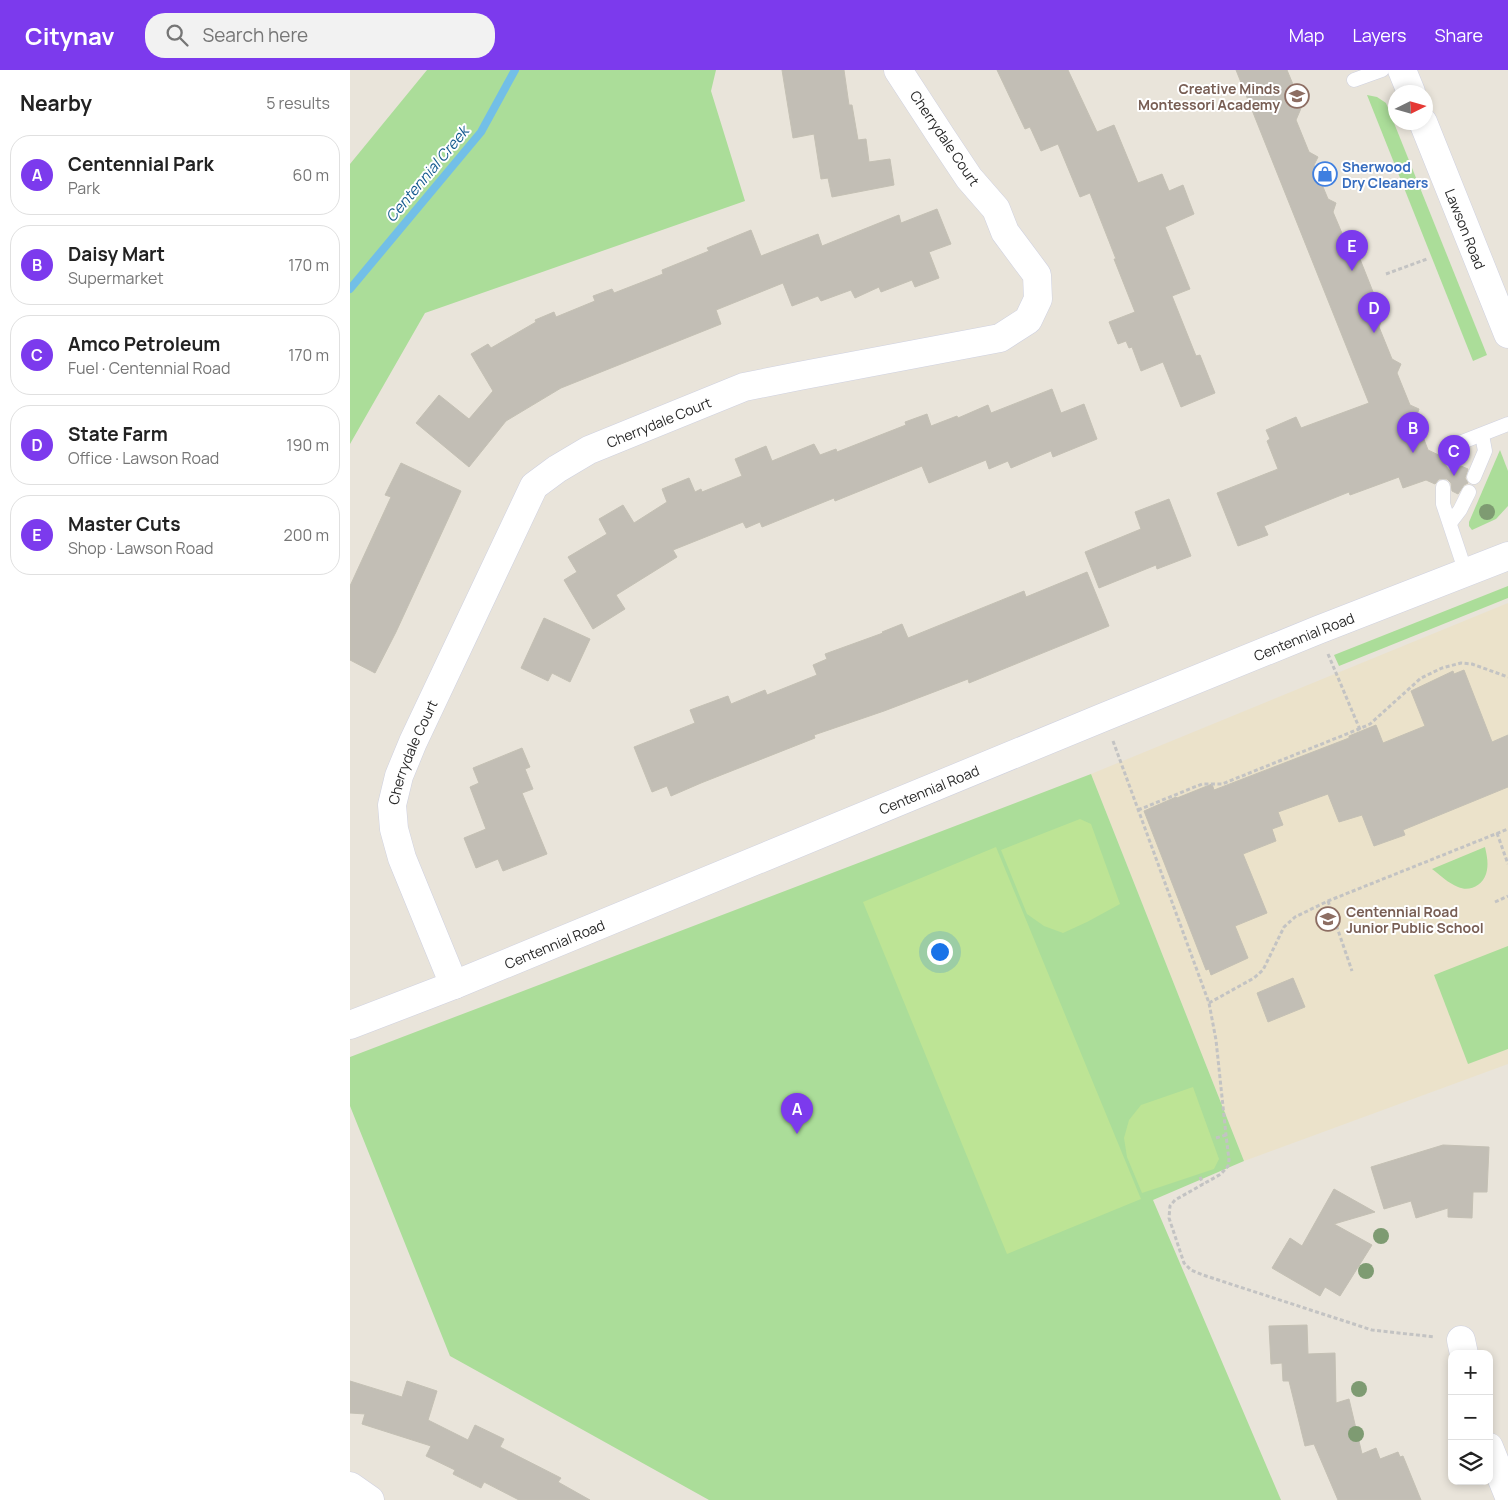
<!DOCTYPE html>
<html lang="en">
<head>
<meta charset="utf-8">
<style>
	:root { --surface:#fff; --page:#f2f2f2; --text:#222; --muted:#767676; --line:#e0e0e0; --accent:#7c3aed }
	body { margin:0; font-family:Manrope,sans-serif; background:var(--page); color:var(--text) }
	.controls { position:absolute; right:15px; bottom:15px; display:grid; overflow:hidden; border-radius:10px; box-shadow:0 2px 8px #0003 }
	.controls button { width:45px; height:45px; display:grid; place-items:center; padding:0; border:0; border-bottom:1px solid var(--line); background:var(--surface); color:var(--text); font:25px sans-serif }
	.compass { position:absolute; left:1038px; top:15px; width:45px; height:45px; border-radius:50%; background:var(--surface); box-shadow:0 2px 8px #0003; rotate:85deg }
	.you { position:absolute; left:589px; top:881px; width:18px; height:18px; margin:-12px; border:4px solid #fff; border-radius:50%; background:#1a73e8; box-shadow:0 0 0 8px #1a73e833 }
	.badge { display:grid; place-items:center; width:32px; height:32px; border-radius:50%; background:var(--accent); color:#fff; font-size:16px; font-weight:700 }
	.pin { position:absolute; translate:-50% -41px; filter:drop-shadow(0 1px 2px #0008) }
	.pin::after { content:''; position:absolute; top:26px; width:18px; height:15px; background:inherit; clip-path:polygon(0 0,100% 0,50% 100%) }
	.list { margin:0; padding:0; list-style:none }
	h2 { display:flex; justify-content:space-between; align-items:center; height:65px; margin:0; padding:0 20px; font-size:21px }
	h2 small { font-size:16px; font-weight:400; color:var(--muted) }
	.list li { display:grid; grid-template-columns:32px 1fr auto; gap:15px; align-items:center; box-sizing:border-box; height:80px; margin:0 10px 10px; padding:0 10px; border:1px solid var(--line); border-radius:20px }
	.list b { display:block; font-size:19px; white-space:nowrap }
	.list p { margin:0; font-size:16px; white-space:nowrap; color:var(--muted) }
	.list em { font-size:16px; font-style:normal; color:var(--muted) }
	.icon { flex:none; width:28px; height:28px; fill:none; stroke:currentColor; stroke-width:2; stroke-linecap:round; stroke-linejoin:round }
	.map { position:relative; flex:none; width:1158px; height:1430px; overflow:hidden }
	header { display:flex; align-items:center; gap:30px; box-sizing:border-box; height:70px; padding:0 25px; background:var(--accent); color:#fff }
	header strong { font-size:24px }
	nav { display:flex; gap:28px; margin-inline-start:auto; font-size:18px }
	.search { width:350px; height:45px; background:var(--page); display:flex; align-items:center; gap:12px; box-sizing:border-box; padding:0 18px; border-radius:20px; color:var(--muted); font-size:19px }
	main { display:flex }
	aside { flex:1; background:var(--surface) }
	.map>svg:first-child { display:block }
</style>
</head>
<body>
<header>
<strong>Citynav</strong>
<div class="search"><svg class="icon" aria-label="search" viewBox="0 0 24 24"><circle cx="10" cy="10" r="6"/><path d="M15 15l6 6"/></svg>Search here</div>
<nav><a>Map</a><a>Layers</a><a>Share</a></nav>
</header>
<main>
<aside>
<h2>Nearby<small>5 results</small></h2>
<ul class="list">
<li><span class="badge">A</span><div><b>Centennial Park</b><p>Park</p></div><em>60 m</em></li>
<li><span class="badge">B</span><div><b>Daisy Mart</b><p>Supermarket</p></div><em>170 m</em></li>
<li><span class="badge">C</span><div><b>Amco Petroleum</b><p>Fuel · Centennial Road</p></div><em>170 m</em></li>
<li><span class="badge">D</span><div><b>State Farm</b><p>Office · Lawson Road</p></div><em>190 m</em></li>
<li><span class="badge">E</span><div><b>Master Cuts</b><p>Shop · Lawson Road</p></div><em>200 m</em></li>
</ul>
</aside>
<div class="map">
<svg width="1158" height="1430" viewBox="0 0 1158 1430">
	<rect width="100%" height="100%" fill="#e9e4da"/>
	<path fill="#ebe2ca" d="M1158,533V994L894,1091L741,704Z"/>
	<g fill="#abdd99">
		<path d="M77,0H366L361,21L395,131L75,243L0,374V94Z"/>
		<path d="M1017,25L1027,27L1036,33L1137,285L1123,291Z"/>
		<path d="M1150,380L1158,401V436L1146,449L1122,460L1119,456V452Z"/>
		<path d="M1158,516V528L989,596L984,585Z"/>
		<path d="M741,704L894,1091L803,1130L931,1430H359L100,1286L0,1036V987Z"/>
		<path d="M1135,777C1137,786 1139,795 1136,804C1132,816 1119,822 1108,817C1098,813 1090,805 1082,799Z"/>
		<path d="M1158,876V979L1118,994L1084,905Z"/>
	</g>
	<g fill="#bde495">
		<path d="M730,749L741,754L770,834L737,852L713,863L694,856L677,844L651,780Z"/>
		<path d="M646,777L791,1129L657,1184L513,832Z"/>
		<path d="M843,1017L869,1089L864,1099L792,1123L777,1087L774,1068L779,1050L791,1035Z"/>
	</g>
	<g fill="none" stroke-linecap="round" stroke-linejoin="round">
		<path stroke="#72bfe7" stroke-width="8" d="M0,219L131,62L165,0"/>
	</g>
	<g fill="#c2beb5" stroke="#c4c0b4">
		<path d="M432,0H494L499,35H502L508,70L516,69L519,92L540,89L544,115L482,127L478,108L471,109L464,64L443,68Z"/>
		<path d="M647,0H718L747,62L764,55L788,113L812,104L819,121L833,115L844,144L815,157L840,219L822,226L846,286L850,285L865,323L831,337L813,292L791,301L782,277L779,278L776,271L768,274L759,252L785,242L764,189H766L740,123L730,127L708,74L691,81L680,57L675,59Z"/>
		<path d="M886,0H937L952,36L946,50L959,82L968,87L964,95L978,129L986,133L983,142L997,175L1006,179L1033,247L1029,257L1042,289L1051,294L1047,303L1060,335L1069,339L1066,348L1078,380L1095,388L1094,393L1099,400L1104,401L1111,396L1118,399L1115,408L1118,413L1114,415L1108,424L1102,421L1101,413L1097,409H1089L1085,414L1076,410L1053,418L1049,407L1000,425L999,422L914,456L918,465L888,476L867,423L928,399L917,371L920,369L916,360L946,347L951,358L1019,333Z"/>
		<path d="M587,139L601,174L579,182L589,208L565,217L562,210L531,222L529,217L505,228L501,220L471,231L468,226L442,236L433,213L366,240L371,254L211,318L156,351L119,397L66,353L89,325L119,349L143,321L121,284L138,274L141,278L186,252L185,250L204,242L206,247L245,231L243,226L262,219L264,223L313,204L312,200L359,181L357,178L401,160L411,186L468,164L472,176L549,145L551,153Z"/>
		<path d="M702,319L711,343L734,334L747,369L703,387L701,381L661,398L658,391L639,399L636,390L579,413L572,396L485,431L484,428L412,457L410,452L396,458L393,452L323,480L327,487L266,525L275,539L243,559L214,510L227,502L218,487L257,464L249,449L273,435L284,453L317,432L312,419L339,408L345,422L351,419L352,422L392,406L385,389L416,376L422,391L464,374L470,385L486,379L487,382L556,355L555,352L577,344L581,356L607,346L608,348L638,335L641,343Z"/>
		<path d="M51,393L111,421L46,562L25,603L0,590V516L41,427L35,425Z"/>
		<path d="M819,429L841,486L807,499L806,495L749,518L735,482L791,459L785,442Z"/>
		<path d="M737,502L759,556L619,613L618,609L534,641L464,665L465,668L351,713L321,726L317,716L302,722L284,677L345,653L340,640L378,626L381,634L415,620L417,625L467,605L463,595L477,589L475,584L533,563L532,562L552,554L558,568L674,521L676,527Z"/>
		<path d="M194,548L240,569L220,612L202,603L198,611L171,598Z"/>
		<path d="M1114,600L1142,672L1158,665V717L1053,760L1055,765L1024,776L1012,745L989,752L978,724L928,742L933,755L922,759L926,771L893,784L917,843L885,856L898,888L861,905L859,899L856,900L794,741L826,727L827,728L862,714L864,720L999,668V666L1026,655L1033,673L1075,656L1061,621L1103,601L1104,604Z"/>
		<path d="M172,678L180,697L175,699L183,719L172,723L197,784L153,801L148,789L126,798L114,768L136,759L120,717L129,713L123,698Z"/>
		<path d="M943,908L955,937L918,952L907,923Z"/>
		<path d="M1093,1075L1139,1077L1137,1122H1123L1122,1148L1098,1147V1138L1066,1148L1061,1131L1034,1139L1021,1097Z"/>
		<path d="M984,1119L1025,1142L984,1154L1022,1175L990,1226L975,1217L970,1226L922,1198L940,1168L952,1176Z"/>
		<path d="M957,1255L958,1284L985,1283L986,1333L999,1329L1012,1384L1026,1378L1030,1389L1048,1382L1050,1387L1053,1386L1071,1430H988L964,1374L955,1376L939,1311H933L932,1293L921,1294L919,1256Z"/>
		<path d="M0,1311L52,1327L57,1311L87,1321L78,1350L118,1370L125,1355L154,1369L150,1377L211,1408L208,1412L240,1430H169L134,1412L131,1418L103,1404L105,1400L76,1386L81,1376L12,1354L15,1344L0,1343Z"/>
	</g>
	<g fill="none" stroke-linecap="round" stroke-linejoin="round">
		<g stroke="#cfd1e0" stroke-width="15">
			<g id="lane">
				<path d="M1004,10L1032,0"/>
				<path d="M1103,392L1112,372L1158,354"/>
				<path d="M1124,407L1135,381L1132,365"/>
				<path d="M1093,417V434L1116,503"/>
				<path d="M1100,453L1110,440L1119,422"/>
			</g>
		</g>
		<g stroke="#cfd1e0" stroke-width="29">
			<g id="street">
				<path id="s1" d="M104,915L52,788L44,759L42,735L49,706L63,672L184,416L207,399L239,380L394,317L449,306L650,268L678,250L688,229L687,205L655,162L646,139L619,108L593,69L548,0"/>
				<path d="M1111,1270L1114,1284"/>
				<path d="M1139,1377L1158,1424"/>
				<path d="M0,1416L20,1430"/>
			</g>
		</g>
		<g stroke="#cfd1e0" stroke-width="29">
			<g id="secondary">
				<path d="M1052,0L1061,22"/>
				<path id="s2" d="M1073,52L1158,264"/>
				<path id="s3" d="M0,955L104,915L754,647L968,560L1158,486"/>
			</g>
		</g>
		<g stroke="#c3c3c3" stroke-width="3" stroke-dasharray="4 2.5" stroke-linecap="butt">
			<path d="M1036,204L1077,189"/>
			<path d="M978,584L1011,662"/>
			<path d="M763,671L859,933L866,970L876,1065L879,1090L878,1096L871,1104L825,1130L820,1136L819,1148L834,1193L841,1200L853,1205L1022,1260L1085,1267"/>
			<path d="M788,740L852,714H872L1009,659L1020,654L1071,608L1092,598L1111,593L1122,594L1158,607"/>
			<path d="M1147,763L1158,794"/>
			<path d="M978,831L1002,901"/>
			<path d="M1145,832L1158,826"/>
			<path d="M859,933L904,908L913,900L934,857L945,847L978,831L1158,759"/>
			<path d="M866,1068L876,1065"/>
			<path d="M850,1107L853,1114"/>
		</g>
		<use href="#lane" stroke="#fff" stroke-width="14"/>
		<use href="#street" stroke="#fff" stroke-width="28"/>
		<use href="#secondary" stroke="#fff" stroke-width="28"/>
	</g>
	<g fill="#7e9b72">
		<circle cx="1137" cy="442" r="8"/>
		<circle cx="1031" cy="1166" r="8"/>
		<circle cx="1016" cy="1201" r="8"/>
		<circle cx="1009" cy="1319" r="8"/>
		<circle cx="1006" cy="1364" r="8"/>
	</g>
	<defs>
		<g id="school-ring" transform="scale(1.25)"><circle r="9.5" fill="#fff" stroke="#8d6e63" stroke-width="1.5"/><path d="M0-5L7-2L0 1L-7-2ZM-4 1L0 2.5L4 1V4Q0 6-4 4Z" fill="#8d6e63"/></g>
		<g id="shop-ring" transform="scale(1.25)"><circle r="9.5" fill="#fff" stroke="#3f7fe0" stroke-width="1.5"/><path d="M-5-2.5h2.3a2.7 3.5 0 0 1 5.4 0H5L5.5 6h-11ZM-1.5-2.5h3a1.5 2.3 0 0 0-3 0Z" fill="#3f7fe0"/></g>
	</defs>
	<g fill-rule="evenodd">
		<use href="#school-ring" x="947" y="26"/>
		<use href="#shop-ring" x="975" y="104"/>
		<use href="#school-ring" x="978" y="849"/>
	</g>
	<g text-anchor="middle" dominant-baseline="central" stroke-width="4" stroke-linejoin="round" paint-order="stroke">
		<g font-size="14" font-weight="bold" fill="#785e54" stroke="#fff" text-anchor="end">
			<text x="930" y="18">Creative Minds<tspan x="930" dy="16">Montessori Academy</tspan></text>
			<text x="996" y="841" text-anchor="start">Centennial Road<tspan x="996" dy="16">Junior Public School</tspan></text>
		</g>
		<g font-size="14" fill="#282828" stroke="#fff">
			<text transform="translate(595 68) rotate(56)">Cherrydale Court</text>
			<text stroke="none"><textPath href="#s2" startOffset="115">Lawson Road</textPath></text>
			<text stroke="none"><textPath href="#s1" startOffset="682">Cherrydale Court</textPath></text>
			<text stroke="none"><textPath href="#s3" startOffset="1030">Centennial Road</textPath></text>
			<text stroke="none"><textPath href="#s1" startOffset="248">Cherrydale Court</textPath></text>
			<text stroke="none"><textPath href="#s3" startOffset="625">Centennial Road</textPath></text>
			<text stroke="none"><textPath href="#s3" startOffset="220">Centennial Road</textPath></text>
		</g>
		<g font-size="14" font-weight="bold" fill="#366cbe" stroke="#fff" text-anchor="start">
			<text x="992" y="96">Sherwood<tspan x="992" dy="16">Dry Cleaners</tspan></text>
		</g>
		<g font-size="15" font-style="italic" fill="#155b8f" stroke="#fff">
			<text transform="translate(77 104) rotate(-50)">Centennial Creek</text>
		</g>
	</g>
</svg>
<div class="controls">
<button>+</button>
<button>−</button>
<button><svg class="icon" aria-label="layers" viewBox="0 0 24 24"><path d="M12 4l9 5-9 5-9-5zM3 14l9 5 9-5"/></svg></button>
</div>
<svg class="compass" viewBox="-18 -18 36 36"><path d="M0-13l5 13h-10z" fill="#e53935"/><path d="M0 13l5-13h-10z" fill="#767676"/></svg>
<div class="you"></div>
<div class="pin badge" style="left:447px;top:1064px">A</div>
<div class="pin badge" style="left:1063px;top:383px">B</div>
<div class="pin badge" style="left:1104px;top:406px">C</div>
<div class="pin badge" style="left:1024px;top:263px">D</div>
<div class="pin badge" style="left:1002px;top:201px">E</div>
</div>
</main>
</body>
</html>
